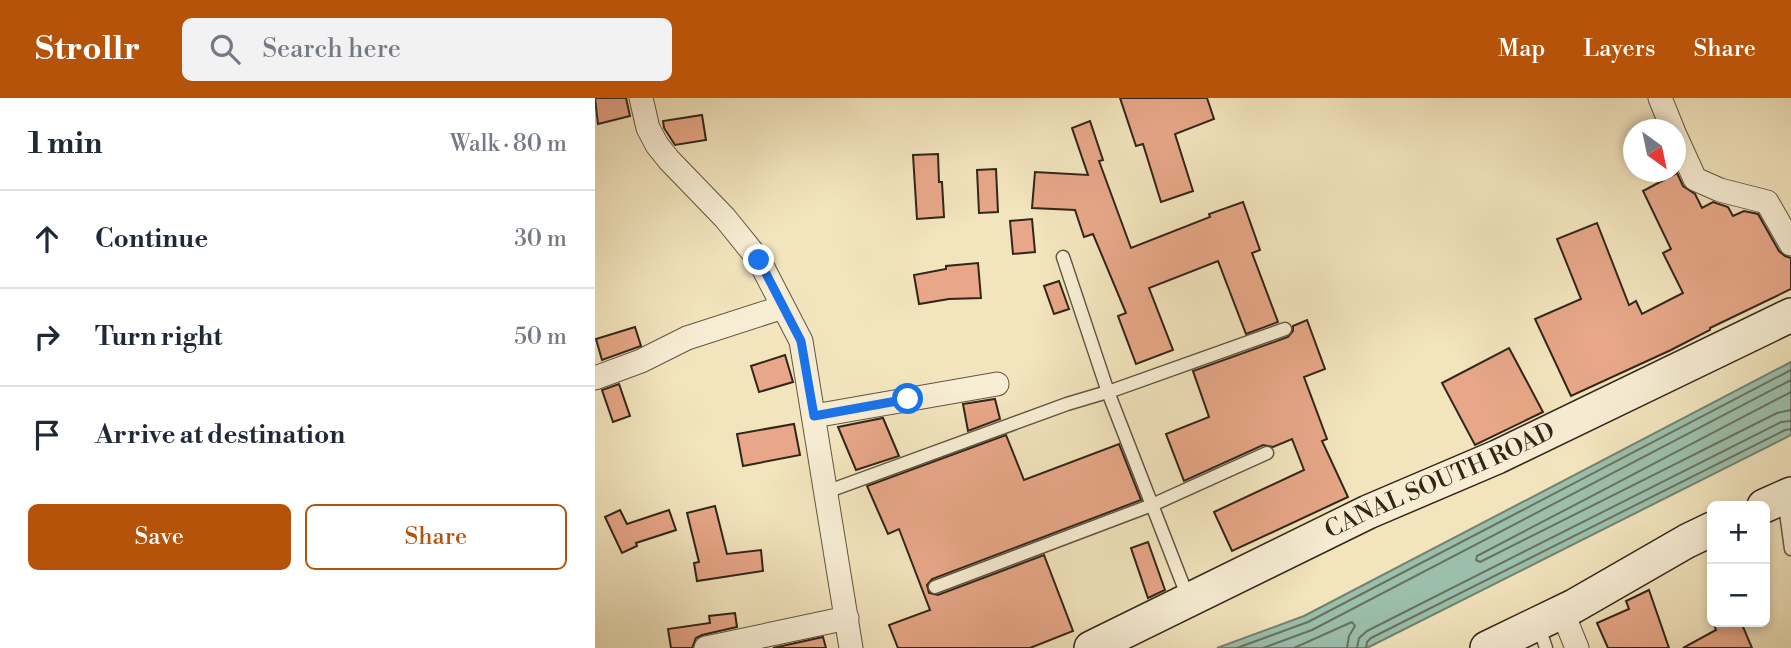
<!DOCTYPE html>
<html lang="en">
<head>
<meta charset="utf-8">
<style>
	:root { --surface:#fff; --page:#f2f2f3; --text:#1f2937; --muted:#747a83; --line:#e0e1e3; --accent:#b45309 }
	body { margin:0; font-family:"Libre Bodoni",serif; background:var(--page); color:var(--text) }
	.controls { position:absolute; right:21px; bottom:21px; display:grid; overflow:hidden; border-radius:10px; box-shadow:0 4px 10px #0003 }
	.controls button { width:63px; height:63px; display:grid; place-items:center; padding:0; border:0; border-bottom:2px solid var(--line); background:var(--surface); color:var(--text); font:35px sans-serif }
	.compass { position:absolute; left:1028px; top:21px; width:63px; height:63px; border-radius:50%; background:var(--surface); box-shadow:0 4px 10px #0003; rotate:147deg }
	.stop { position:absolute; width:21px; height:21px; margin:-16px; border:5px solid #1a73e8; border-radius:50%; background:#fff }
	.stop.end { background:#1a73e8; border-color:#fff; box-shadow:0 2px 7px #0008 }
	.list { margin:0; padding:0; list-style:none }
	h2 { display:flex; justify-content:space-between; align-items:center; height:91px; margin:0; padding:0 28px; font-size:30px }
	h2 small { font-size:23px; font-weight:400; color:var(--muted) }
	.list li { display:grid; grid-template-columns:46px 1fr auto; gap:21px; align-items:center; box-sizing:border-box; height:98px; padding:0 28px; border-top:2px solid var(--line) }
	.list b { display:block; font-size:26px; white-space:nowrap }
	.list em { font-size:23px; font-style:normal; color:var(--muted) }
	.actions { display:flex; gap:14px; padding:21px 28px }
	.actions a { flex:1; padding:16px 0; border:2px solid var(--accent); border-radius:10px; text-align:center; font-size:24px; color:var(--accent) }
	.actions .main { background:var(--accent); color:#fff }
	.icon { flex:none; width:38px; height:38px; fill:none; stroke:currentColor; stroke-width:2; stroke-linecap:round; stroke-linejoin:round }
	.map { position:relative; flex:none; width:1196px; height:550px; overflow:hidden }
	header { display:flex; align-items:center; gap:42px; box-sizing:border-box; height:98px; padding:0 35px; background:var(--accent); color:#fff }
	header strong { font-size:33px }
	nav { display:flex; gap:38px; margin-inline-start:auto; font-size:24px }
	.search { width:490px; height:63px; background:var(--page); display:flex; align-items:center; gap:18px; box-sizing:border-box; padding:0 24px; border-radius:10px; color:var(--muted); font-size:26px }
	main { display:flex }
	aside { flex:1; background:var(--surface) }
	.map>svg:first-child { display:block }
</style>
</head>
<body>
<header>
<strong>Strollr</strong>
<div class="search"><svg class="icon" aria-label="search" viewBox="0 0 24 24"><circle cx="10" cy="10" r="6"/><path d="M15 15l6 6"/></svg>Search here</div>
<nav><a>Map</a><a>Layers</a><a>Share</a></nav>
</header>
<main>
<aside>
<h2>1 min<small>Walk · 80 m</small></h2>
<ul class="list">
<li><svg class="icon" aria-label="ahead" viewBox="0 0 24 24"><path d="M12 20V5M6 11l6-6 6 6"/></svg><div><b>Continue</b></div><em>30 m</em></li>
<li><svg class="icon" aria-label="right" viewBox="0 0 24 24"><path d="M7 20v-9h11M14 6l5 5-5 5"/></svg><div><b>Turn right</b></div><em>50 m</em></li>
<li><svg class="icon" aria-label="arrive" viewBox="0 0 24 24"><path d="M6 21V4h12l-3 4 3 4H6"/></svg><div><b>Arrive at destination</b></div></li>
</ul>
<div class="actions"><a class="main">Save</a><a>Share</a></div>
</aside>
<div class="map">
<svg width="1196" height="550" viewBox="0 0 1196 550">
	<rect width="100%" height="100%" fill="#f2e4bd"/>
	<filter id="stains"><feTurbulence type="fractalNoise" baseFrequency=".00286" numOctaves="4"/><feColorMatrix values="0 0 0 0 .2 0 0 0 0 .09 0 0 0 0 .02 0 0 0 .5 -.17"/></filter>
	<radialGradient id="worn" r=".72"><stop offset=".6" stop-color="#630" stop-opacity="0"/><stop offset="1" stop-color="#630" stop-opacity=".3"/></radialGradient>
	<path fill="#9cbfab" stroke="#728270" stroke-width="2" d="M1196,264V337L772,550H622L709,518Z"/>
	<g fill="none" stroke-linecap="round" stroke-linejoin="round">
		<g stroke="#677262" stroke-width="2">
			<path d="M1196,294L882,458L881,462L885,464L1182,315L1196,312"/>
			<path d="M642,550L713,524L1196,272"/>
			<path d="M668,550L717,532L1196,282"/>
			<path d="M699,550L757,524L760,528L754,538L752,550"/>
			<path d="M762,550L764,540L772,533L1186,324L1196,323"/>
			<path d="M771,550L772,544L776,540L1190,332L1196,331"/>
		</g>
	</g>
	<g fill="#e7a788" stroke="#322618" stroke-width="2">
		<path d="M0,0H31L35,18L3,26Z"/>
		<path d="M525,0H612L619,21L580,36L598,93L566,104L548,46L541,48Z"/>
		<path d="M107,17L111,42L80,47L69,30L68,23Z"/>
		<path d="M495,23L508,62L504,63L536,150L615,119L614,116L648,104L665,152L657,155L683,224L651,236L623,163L554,190L578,252L541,266L523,218L531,215L498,136L489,139L480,112L437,110L440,74L493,77L477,30Z"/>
		<path d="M343,56L344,84H347L349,119L322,121L318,57Z"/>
		<path d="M401,71L403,114L384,115L382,72Z"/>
		<path d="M1082,75L1088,88L1100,96L1107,110L1118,104L1133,109L1138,118L1149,113L1163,116L1184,153L1190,158L1196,160V191L1115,230V232L1076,252L976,298L940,221L986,201L962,141L1002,125L1034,207L1041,203L1047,216L1088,195L1068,155L1076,151L1048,93Z"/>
		<path d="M437,121L440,154L418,156L415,123Z"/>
		<path d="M383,165L386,200L354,201L324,206L319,177L351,171V168Z"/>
		<path d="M464,183L474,211L459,216L449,188Z"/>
		<path d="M712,222L730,271L709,279L732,341L727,343L753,399L637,453L619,414L709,372L697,341L678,349L668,347L589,383L571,336L614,319L598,273L693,239L698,233V228Z"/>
		<path d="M40,229L46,248L7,262L1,241Z"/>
		<path d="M914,250L948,314L880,347L847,285Z"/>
		<path d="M190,257L198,284L164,294L156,268Z"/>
		<path d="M24,286L35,318L18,324L7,292Z"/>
		<path d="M400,301L405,321L373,333L368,306Z"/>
		<path d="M288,320L304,358L261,372L243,329Z"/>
		<path d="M199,326L205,357L148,368L142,336Z"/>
		<path d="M411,337L429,382L524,346L546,402L337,481L332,487L334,495L343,497L449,457L478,533L435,550H303L294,527L335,512L304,431L293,436L272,388Z"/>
		<path d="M120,408L132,456L166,452L168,473L102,483L99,465L104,464L92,415Z"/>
		<path d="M25,412L32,426L74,412L81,432L41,445L42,448L27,455L10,419Z"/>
		<path d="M553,444L570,492L553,500L536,450Z"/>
		<path d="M1054,492L1074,550H1013L1002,525L1034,511L1031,503Z"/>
		<path d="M140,515L142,529L107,537L101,540L97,550H76L73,531L115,525L114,518Z"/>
		<path d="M1118,524H1146L1157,550H1088L1121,532Z"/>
		<path d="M228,539L231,550H178Z"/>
	</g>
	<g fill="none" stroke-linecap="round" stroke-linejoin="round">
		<g stroke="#625641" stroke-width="15">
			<g id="lane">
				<path d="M468,159L513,294L594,502"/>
				<path d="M231,394L472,306L519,292L690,231"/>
				<path d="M1189,400L1196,451"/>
				<path d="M340,489L557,407L672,355"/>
				<path d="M943,526L951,550"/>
			</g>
		</g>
		<g stroke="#625641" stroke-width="25">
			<g id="street">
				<path d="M46,0L53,30L62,47L74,62L130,120L164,162L206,243L256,550"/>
				<path d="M1065,0L1078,32"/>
				<path d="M1080,37L1100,81L1125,92L1172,104L1196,146"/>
				<path d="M0,280L46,263L92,240L188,209"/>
				<path d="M219,318L402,286"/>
				<path d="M967,513L982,550"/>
				<path d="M111,550L252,520"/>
			</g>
		</g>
		<g stroke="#322618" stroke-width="36">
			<g id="secondary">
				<path d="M1169,408L1196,396"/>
				<path id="s1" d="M496,550L773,414L902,359L1196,217"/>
				<path d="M892,550L979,508L1092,443L1117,431"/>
			</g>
		</g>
		<use href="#lane" stroke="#f7edd4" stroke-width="12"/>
		<use href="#street" stroke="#f7edd4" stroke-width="23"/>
		<use href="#secondary" stroke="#f7edd4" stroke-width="33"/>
	</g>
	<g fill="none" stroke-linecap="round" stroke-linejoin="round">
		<path stroke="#1a73e8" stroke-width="9" d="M164,162L206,243L219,318L313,301"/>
	</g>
	<g text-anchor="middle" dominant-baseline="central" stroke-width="5" stroke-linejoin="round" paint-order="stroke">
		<g font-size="24" fill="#322618" stroke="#f7edd4">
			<text stroke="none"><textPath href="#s1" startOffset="387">CANAL SOUTH ROAD</textPath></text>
		</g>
	</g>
	<rect width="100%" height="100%" filter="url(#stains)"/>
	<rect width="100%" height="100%" fill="url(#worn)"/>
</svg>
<div class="controls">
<button>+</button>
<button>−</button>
</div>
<svg class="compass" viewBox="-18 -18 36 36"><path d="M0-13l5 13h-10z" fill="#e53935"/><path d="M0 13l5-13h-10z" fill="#747a83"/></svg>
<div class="stop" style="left:313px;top:301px"></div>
<div class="stop end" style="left:164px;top:162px"></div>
</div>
</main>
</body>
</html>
